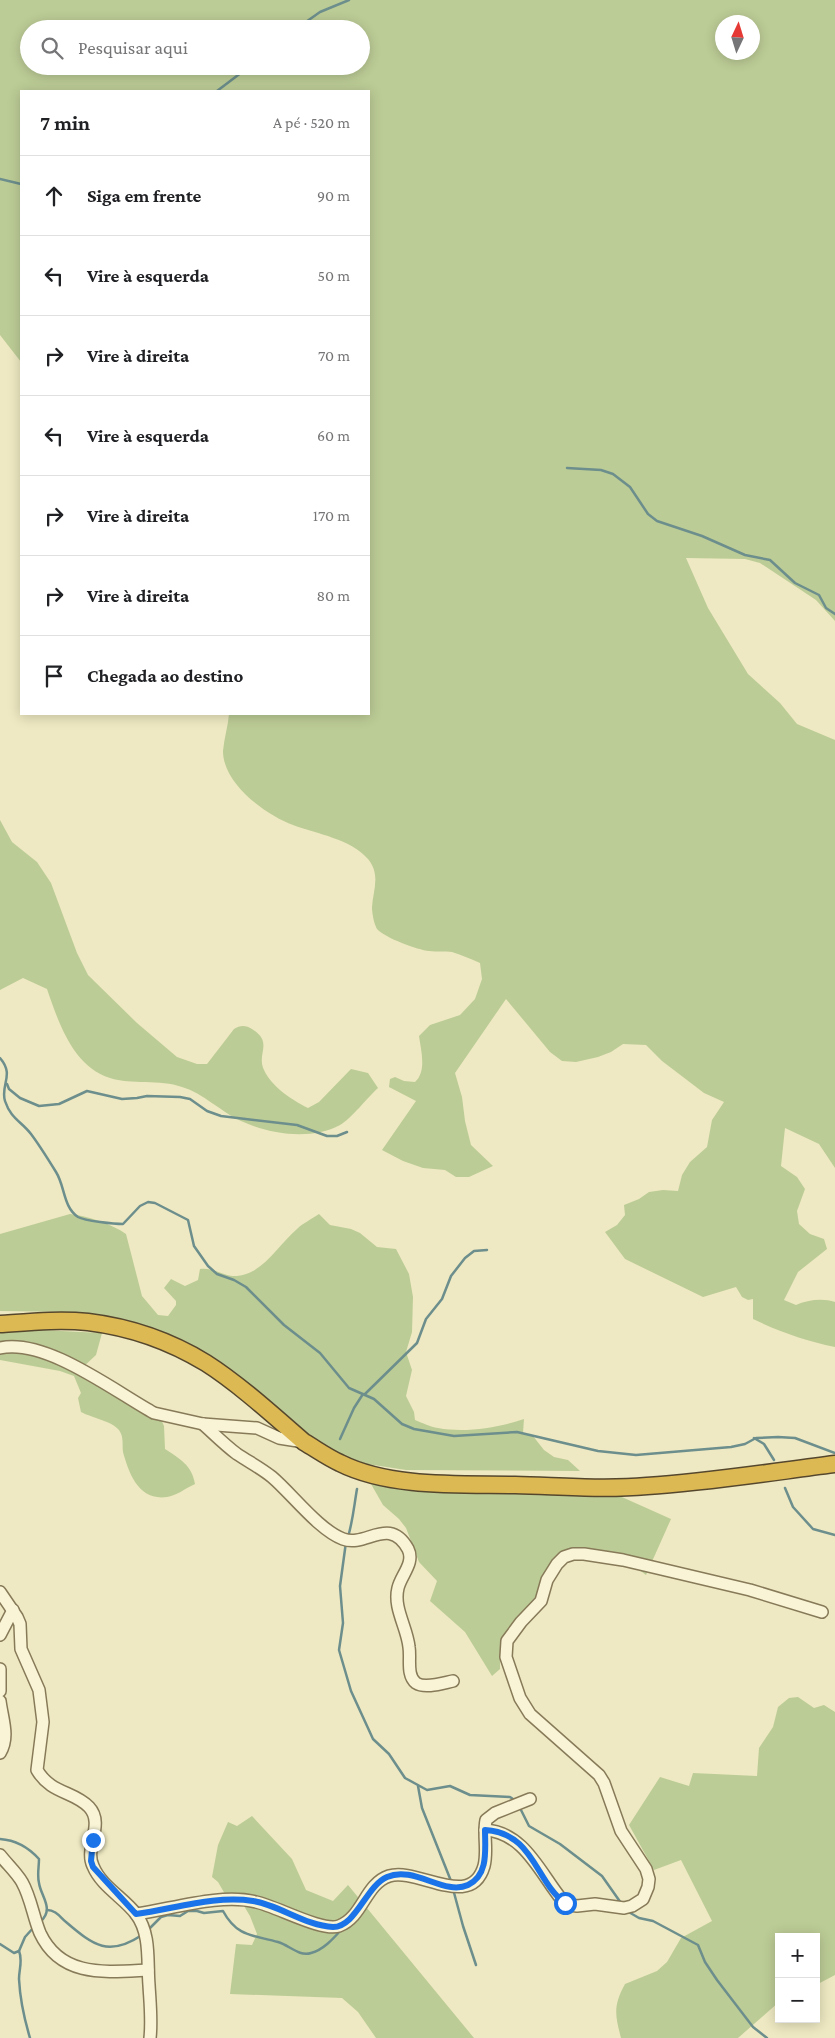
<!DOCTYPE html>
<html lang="pt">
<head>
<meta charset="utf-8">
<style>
	:root { --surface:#fff; --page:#f6f6f6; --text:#202124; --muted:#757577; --line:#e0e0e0 }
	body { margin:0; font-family:"Crimson Pro",serif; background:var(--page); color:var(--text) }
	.controls { position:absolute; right:15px; bottom:15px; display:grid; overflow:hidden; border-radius:0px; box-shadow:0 2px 12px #0003 }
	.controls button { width:45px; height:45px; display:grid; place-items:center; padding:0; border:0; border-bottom:1px solid var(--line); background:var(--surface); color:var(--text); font:25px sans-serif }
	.compass { position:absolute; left:715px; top:15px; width:45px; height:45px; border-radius:50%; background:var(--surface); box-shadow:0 2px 12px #0003; rotate:4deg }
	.stop { position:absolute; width:15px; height:15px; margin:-11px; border:4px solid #1a73e8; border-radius:50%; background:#fff }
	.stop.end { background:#1a73e8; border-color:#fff; box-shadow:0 1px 5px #0008 }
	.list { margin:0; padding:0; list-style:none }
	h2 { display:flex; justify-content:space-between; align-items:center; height:65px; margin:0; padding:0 20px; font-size:21px }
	h2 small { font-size:16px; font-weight:400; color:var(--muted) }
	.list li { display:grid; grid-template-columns:32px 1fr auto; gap:15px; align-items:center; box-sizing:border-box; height:80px; padding:0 20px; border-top:1px solid var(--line) }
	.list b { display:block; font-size:19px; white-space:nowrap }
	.list em { font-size:16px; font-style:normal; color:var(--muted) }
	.icon { flex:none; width:28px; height:28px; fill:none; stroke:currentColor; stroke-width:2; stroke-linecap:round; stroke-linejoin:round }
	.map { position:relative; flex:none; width:835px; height:2038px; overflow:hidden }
	.search { position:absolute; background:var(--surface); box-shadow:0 2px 12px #0003; left:20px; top:20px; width:350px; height:55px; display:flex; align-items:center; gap:12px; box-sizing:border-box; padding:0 18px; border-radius:28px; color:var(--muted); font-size:19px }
	.panel { position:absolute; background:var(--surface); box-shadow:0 2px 12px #0003; left:20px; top:90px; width:350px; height:625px; border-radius:0px }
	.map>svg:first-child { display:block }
</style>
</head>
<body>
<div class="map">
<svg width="835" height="2038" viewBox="0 0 835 2038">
	<rect width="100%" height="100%" fill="#eee9c2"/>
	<g fill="#bccc96" fill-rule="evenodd">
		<path d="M0,0H835V621L816,600L760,563L745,559L686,558L708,608L748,674L780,703L797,724L835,740V1168L819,1144L785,1128L781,1166L797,1177L805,1189L797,1211L799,1224L810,1234L824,1239L827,1249L798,1272L784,1300L796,1305C807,1300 823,1298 835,1302V1347C806,1341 780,1332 753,1319V1299L748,1300L742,1297L736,1287L703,1297L625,1259L605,1232L617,1225L625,1215L624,1205L639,1199L649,1192L663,1190L678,1191L682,1175L690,1162L707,1147L712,1120L724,1102L704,1093L662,1061L646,1045L623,1044L611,1052L598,1057L576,1062L562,1061L550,1052L506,999L455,1073L462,1097L465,1121L471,1145L493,1166L469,1177H456L445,1170L423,1168L403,1161L382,1150L416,1101L389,1087L390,1079L395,1077L404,1081L415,1082C427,1071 421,1051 419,1036L430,1025L460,1015L475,999L482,979L480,963C471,959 462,955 452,952C445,951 437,952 429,951C418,950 385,938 377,929C374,924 372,913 372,907C373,890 381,875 368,859C351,839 317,834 293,825C266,815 223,784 223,751C224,739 228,726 229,714H369V91H21V362L0,335ZM722,22H752V52H722ZM29,29H361V66H29Z"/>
		<path d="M0,820L12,842L37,862L51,883L77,953L88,975L137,1023L177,1057L197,1064H207L234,1029C240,1025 246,1025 252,1029C274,1043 256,1053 264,1070C272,1087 292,1100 308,1108L319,1102L351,1069L368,1073L378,1088C368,1097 351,1119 340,1125C311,1141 269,1134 241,1121C221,1112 203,1093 182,1087C160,1079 131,1085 110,1078C73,1067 58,1021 47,989L23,978L0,990Z"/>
		<path d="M70,1214C87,1216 112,1224 126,1234L142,1296L158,1315L168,1316L176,1305V1301L164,1288L171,1279L185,1286L198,1280L200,1269C213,1267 224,1277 237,1276C263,1274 279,1244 297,1229C303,1223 312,1219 319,1214L330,1225L351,1229L360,1233L377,1247L396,1249L409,1274L413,1297L412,1332L406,1352L412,1370L406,1396L414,1412L415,1420C423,1423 430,1427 438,1428C465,1433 497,1428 524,1419L523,1433L533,1436L544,1450L554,1457L568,1460L580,1471L406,1470L367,1464L341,1455L318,1443L244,1383L101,1317L71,1312L0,1311V1234Z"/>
		<path d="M0,1328L102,1333L96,1355L82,1368L160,1417L164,1426L165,1449C180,1459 192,1465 195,1484C186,1488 176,1496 167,1497C139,1501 129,1474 123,1452C122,1444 124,1437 119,1430C112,1421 92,1418 81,1412L78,1398L81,1393L74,1376L60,1371L0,1360Z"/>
		<path d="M371,1484L394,1487L604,1489L671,1519L646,1575L638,1569L589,1558L565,1561L504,1644L500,1654V1669L492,1676L465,1632L430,1601L437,1581L419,1562L406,1528L399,1519L383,1505Z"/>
		<path d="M798,1697L814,1708L824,1705L835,1712V1975L816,1985V1937H779V2002L738,2038H621C615,2015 613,2006 625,1984L657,1971L667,1962L681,1938L712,1921L681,1860L654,1870L629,1825L660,1777L689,1786L693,1773L757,1776L759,1748L773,1727L778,1707L789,1698Z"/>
		<path d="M252,1816L292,1859L306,1890L333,1901L348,1885L474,2038H376L358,2012L342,1998L230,1994L236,1944L252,1945L257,1934L250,1916L238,1896L225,1894L218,1882L212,1877L218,1845L228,1822L237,1826Z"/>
	</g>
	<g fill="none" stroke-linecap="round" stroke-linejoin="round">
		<g stroke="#6c8e8c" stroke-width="2.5">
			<path d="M296,29L320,12L349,0"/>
			<path d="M217,91L250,66"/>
			<path d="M0,179L21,184"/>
			<path d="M567,468L601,470L613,474L630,487L648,514L657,521L702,536L745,555L770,560L795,583L819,595L826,608L835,614"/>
			<path d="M0,1058C15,1075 0,1085 5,1101C11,1119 21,1121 31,1134C40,1146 48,1159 56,1172C65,1186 63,1207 78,1217C85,1221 115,1224 123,1224L140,1206L148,1202L155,1203L188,1220L194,1246L208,1266L217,1274L234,1280L246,1287L284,1325L320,1353L349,1388L374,1399L402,1424L414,1429L454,1436L517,1432L598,1451L636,1455L731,1447L745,1444L756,1438L778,1437L795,1438L835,1453"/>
			<path d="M7,1084L9,1089L20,1098L39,1106L59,1104L87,1091L122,1099L137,1098L147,1096L180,1097L190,1099L207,1111L221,1116L297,1125L327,1136H337L347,1132"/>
			<path d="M365,1394L417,1343L426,1319L442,1299L451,1276L465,1258L474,1251L487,1250"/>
			<path d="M754,1438L764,1444L774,1460"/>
			<path d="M340,1439L354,1408L363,1394"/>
			<path d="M785,1488L793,1507L813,1529L835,1535"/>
			<path d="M348,1537C353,1520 354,1506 357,1489"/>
			<path d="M346,1542L340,1586L343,1623L339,1650L351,1691L373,1739L389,1754L405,1778L427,1790L450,1786L470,1795L510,1797L516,1801"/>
			<path d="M418,1786L422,1808L451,1881"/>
			<path d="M519,1806L529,1826L560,1844L602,1876L621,1903"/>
			<path d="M0,1839C15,1840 29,1848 39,1859C39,1867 37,1875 39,1883C41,1897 55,1909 40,1922"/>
			<path d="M453,1889L463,1926L476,1965"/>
			<path d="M47,1910C56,1910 60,1917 66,1922C94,1946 109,1957 142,1935"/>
			<path d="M627,1911L639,1918L653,1921L698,1945L705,1962L717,1980L753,2027L767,2038"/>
			<path d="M148,1930L161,1917L168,1915L180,1916L188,1911H197L204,1913L223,1911C237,1937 253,1935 278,1942C289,1945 299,1957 311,1953C323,1950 333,1939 341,1930"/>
			<path d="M0,1944L14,1953L19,1951"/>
			<path d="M30,2038C24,2018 20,1999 19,1979C19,1969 23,1960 19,1951L25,1937L34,1927"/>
		</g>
		<g stroke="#877a59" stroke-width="14">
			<g id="minor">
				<path d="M0,1348C46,1338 114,1391 154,1413L203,1424L257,1428L279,1438L304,1442"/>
				<path d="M203,1424C214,1434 225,1445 237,1454C249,1462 261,1468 272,1477C292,1494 319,1530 343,1539C366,1548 389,1515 408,1549C415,1563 401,1575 398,1588C393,1608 407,1627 409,1647C411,1658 406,1675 416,1683C425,1689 443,1683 453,1681"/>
				<path d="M0,1592L17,1617L20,1624L21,1649L39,1690L43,1722L37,1770C51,1794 74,1791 89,1807C105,1824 84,1848 93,1866C101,1886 124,1898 136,1914C151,1934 147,1961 149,1985C150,2003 152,2020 150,2038"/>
				<path d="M0,1635L13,1610"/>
				<path d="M0,1669V1691"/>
				<path d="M0,1701C2,1718 10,1737 0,1753"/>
				<path d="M485,1830C524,1832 540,1873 562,1900L570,1905L577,1906L595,1904L624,1908L632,1906L643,1899L648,1887L649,1879L646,1869L621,1831L604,1783L599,1775L530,1714L520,1698L506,1657L507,1641L521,1622L541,1601L547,1580L557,1564L564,1557L573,1554H584L623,1560L750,1590L822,1612"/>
				<path d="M0,1855C7,1864 16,1872 22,1882C31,1898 33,1916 40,1933C61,1978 106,1972 148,1970"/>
				<path d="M136,1914C172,1909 221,1893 256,1902C276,1906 322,1932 339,1926C363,1917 365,1884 389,1876C418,1867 471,1911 484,1866C488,1851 483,1835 486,1820L495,1813L530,1799"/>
			</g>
		</g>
		<g stroke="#55472e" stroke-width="19">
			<path id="highway" d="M0,1324C29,1322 59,1319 88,1322C129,1327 170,1341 206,1363C239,1384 274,1416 304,1442C316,1449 327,1457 340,1463C390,1488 459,1484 515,1485C559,1486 603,1490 647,1486C710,1482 772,1472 835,1464"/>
		</g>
		<use href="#minor" stroke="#f8f4d5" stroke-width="11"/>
		<use href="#highway" stroke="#ddb953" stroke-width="16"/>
	</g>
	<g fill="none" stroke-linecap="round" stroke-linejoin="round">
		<path stroke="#1a73e8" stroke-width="6" d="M93,1840L91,1861L93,1867L136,1914C174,1909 215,1895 253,1901C279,1905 306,1926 333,1927C356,1927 366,1886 387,1877C414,1865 444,1896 468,1885C489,1875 485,1849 485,1830C534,1833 535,1881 565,1903"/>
	</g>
</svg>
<div class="controls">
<button>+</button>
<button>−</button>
</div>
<svg class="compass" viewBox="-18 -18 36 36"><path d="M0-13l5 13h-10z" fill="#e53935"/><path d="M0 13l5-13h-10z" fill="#757577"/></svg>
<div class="stop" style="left:565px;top:1903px"></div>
<div class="stop end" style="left:93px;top:1840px"></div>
<div class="search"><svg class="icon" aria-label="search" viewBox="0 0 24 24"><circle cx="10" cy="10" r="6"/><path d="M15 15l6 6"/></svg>Pesquisar aqui</div>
<section class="panel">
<h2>7 min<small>A pé · 520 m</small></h2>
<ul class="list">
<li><svg class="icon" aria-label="ahead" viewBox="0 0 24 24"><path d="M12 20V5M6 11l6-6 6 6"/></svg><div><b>Siga em frente</b></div><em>90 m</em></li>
<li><svg class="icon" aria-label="left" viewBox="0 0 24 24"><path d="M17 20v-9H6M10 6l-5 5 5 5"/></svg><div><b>Vire à esquerda</b></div><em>50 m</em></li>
<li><svg class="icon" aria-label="right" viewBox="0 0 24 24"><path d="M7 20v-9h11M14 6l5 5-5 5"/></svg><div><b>Vire à direita</b></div><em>70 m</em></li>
<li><svg class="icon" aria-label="left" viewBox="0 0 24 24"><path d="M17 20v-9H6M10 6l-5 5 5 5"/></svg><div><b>Vire à esquerda</b></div><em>60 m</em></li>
<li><svg class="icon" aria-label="right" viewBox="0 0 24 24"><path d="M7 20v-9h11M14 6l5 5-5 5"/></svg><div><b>Vire à direita</b></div><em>170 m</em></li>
<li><svg class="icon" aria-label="right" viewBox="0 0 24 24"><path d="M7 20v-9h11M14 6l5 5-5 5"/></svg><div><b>Vire à direita</b></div><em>80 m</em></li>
<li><svg class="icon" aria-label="arrive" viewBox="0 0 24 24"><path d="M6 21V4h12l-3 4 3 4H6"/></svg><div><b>Chegada ao destino</b></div></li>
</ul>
</section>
</div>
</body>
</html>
